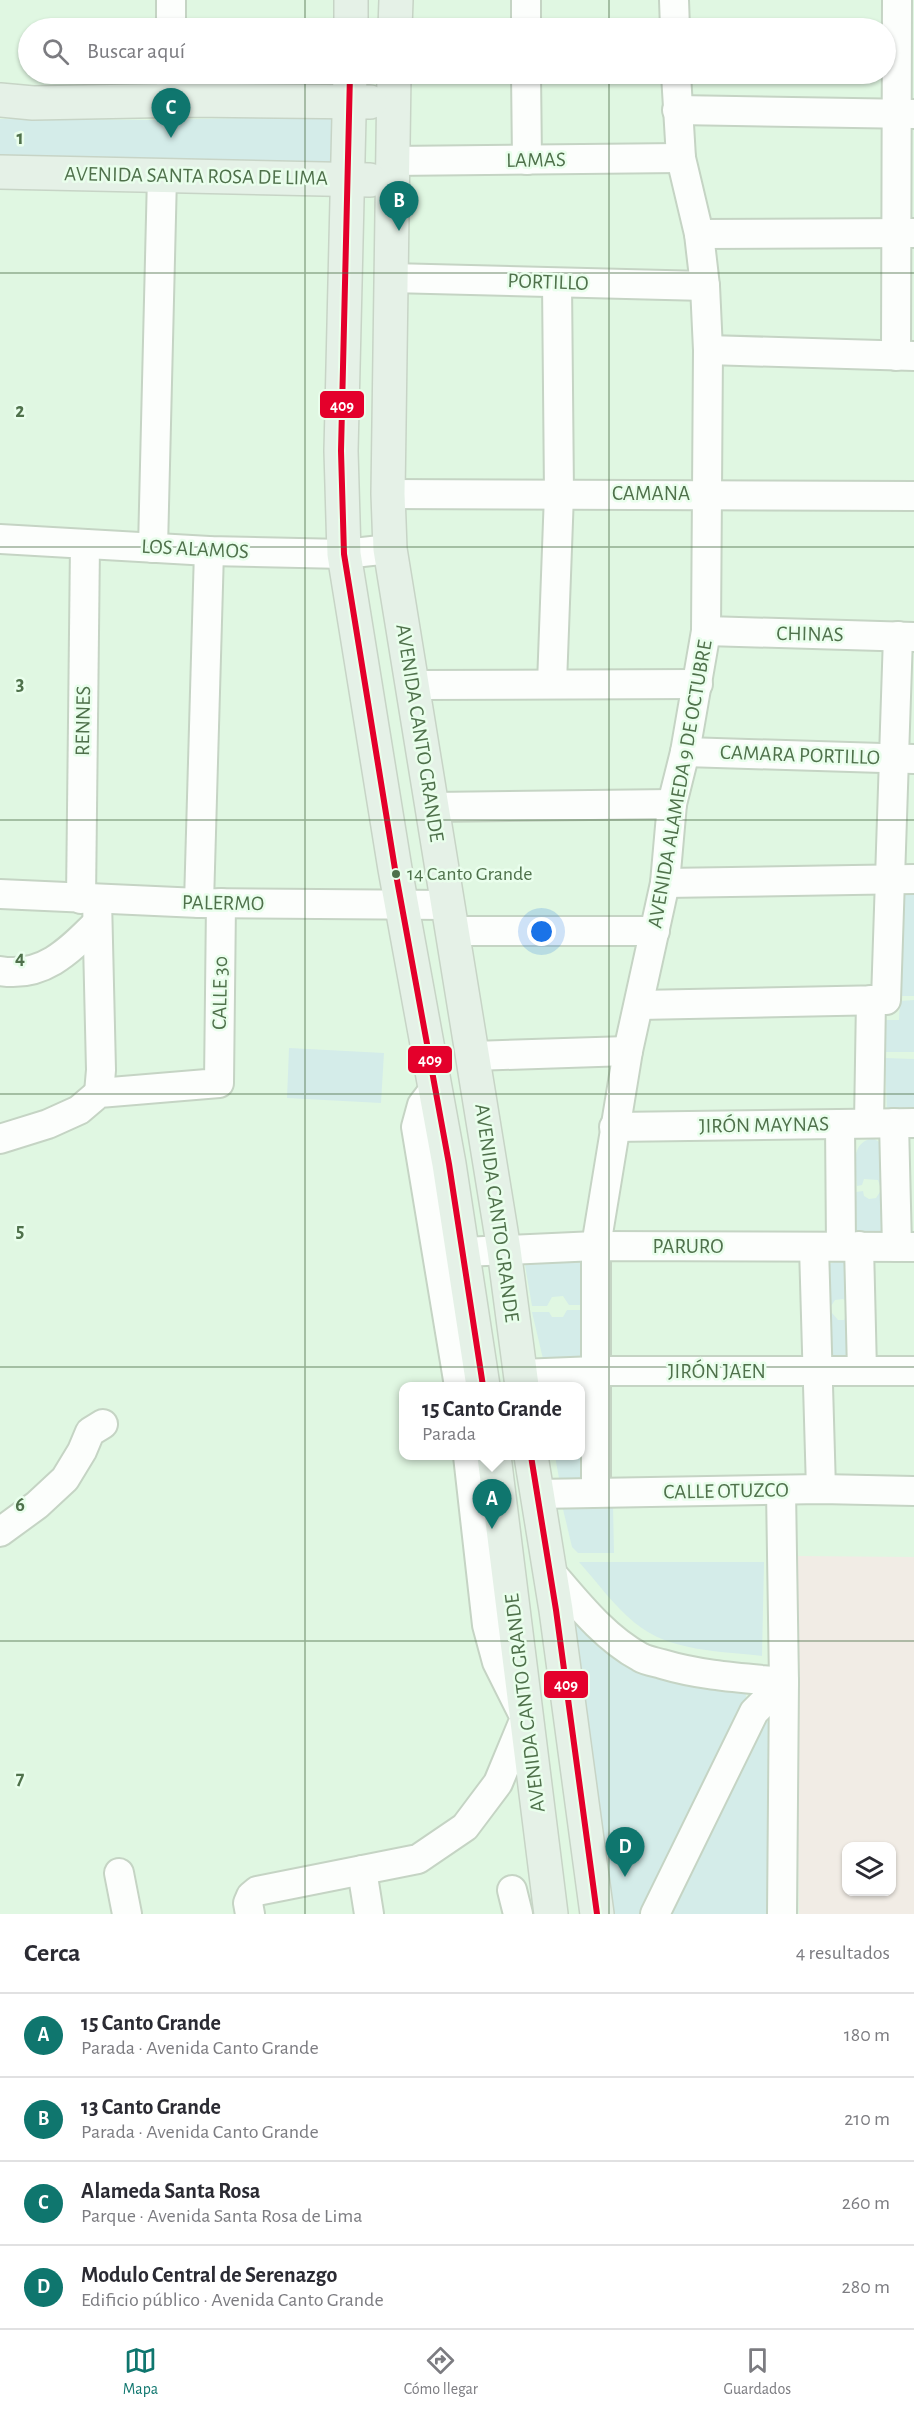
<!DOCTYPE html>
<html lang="es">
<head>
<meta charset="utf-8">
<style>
	:root { --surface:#fff; --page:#f7f7f7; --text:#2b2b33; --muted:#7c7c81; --line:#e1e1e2; --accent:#0f766e }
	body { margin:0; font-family:"Alegreya Sans",sans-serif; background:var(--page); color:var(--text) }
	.controls { position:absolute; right:18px; bottom:18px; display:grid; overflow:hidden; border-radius:12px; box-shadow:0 2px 4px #0004 }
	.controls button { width:54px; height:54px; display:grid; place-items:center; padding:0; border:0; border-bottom:2px solid var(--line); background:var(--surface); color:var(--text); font:30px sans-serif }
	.you { position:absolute; left:542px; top:932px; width:21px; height:21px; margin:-15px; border:4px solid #fff; border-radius:50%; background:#1a73e8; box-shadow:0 0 0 9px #1a73e833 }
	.badge { display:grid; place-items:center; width:39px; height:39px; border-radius:50%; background:var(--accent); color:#fff; font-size:20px; font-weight:700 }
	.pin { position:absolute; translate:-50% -50px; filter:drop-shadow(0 2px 3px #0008) }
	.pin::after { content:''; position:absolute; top:32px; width:21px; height:18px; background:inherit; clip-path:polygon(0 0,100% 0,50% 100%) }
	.popup { position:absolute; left:399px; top:1382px; width:186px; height:78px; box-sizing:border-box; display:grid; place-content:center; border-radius:12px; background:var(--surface); filter:drop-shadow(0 2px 4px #0005); font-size:20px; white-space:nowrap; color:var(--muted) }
	.popup b { font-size:22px; color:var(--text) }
	.popup::after { content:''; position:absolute; left:50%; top:100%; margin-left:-12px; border:12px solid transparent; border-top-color:var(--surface) }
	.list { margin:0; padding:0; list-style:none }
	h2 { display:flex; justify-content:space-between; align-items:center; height:78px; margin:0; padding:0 24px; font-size:26px }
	h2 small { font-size:20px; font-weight:400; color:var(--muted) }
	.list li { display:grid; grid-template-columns:39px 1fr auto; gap:18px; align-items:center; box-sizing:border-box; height:84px; padding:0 24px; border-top:2px solid var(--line) }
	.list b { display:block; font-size:22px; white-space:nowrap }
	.list p { margin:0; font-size:20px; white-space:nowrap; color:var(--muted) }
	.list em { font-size:20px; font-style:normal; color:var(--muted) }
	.icon { flex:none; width:33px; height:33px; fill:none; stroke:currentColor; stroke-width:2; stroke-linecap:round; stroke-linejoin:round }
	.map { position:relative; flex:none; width:914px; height:1914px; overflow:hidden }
	.search { position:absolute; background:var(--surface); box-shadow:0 2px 4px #0004; left:18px; right:18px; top:18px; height:66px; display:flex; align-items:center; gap:15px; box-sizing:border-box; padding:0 21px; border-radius:33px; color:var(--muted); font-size:22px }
	.sheet { height:414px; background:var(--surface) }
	nav { display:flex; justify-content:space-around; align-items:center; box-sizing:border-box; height:84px; border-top:2px solid var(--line); background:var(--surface); font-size:16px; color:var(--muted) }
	nav a { display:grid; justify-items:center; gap:3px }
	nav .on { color:var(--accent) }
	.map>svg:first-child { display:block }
</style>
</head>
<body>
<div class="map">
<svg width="914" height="1914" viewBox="0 0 914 1914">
	<rect width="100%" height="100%" fill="#e9f6eb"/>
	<path fill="#e0f7e2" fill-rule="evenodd" d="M0,0H914V1914H0ZM28,28H886V74H28ZM404,1386H580V1456H404ZM846,1846H892V1892H846Z"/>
	<path fill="#f1ece5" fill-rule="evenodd" d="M794,1556L914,1557V1914H799ZM846,1846H892V1892H846Z"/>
	<g fill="#d4ece9">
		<path d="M341,116V163L0,157V119L152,120Z"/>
		<path d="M914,893V996H901L904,894Z"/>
		<path d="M914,1000V1052H883V1020H899L900,1001Z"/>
		<path d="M289,1048L384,1053L381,1103L287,1098Z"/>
		<path d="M885,1058L914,1059V1117L887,1113Z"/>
		<path d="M873,1138L885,1146L886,1186H880L878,1180L864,1179L862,1185L857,1186C856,1167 849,1143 873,1138Z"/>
		<path d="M863,1191L864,1196L869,1199L876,1198L880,1192H888L884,1236L860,1237L856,1232V1192Z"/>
		<path d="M583,1258L584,1305H569L563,1296L552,1297L547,1306H532L524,1259Z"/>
		<path d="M841,1259L848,1263L847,1302L843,1299L835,1300L831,1306L824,1307L827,1265Z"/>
		<path d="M567,1310H584L581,1359H543L532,1312H549L552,1317H563Z"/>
		<path d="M823,1313H832L838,1320H844L847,1314L852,1355L838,1362L827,1355Z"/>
		<path d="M581,1442V1483L560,1484L555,1456H580Z"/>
		<path d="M613,1504L614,1553H578L572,1547L562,1505Z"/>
		<path d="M579,1562H764L762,1656C720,1651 670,1652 635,1623C614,1606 597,1582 579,1562Z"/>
		<path d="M558,1589L612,1644L745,1690L747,1702L648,1914H603Z"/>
		<path d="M771,1721L770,1914H665L758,1722Z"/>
	</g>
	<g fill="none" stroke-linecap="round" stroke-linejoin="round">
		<g stroke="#c5d4c4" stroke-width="32">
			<g id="minor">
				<path d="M526,0V28"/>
				<path d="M674,0L675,28"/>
				<path d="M171,28V0"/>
				<path d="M526,74L527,160"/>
				<path d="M171,100V74"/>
				<path d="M677,110L914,114"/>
				<path d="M392,161L681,158"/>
				<path d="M699,234L914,233"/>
				<path d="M391,278L705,286"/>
				<path d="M708,350L914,356"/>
				<path d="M896,356L897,0"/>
				<path d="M388,494L914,496"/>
				<path d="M0,539L209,551L344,554L390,549"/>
				<path d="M153,548L162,176"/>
				<path d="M706,631L914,637"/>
				<path d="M552,684L559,494L557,283"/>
				<path d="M414,685L698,684"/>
				<path d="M685,752L914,759"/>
				<path d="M433,807L672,804"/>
				<path d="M665,883L914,879"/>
				<path d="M0,894L199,903L447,905"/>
				<path d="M81,899L85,544"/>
				<path d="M97,899L101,1070L99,1093"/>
				<path d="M199,903L209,551"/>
				<path d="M451,931H655"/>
				<path d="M0,971C43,978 69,951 97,923"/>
				<path d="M639,1005L886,1000L898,636"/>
				<path d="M473,1056L628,1051"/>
				<path d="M435,1088L422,1105L416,1127L459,1386"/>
				<path d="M869,1123L871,1000"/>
				<path d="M894,1123L897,1247"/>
				<path d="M840,1124L841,1246"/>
				<path d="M614,1127L914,1123"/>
				<path d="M0,1139L48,1124L79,1110L99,1093L219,1083L221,903"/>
				<path d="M859,1246L862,1371"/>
				<path d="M814,1247L821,1489"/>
				<path d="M463,1252L596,1246L914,1247"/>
				<path d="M520,1374L596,1371H914"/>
				<path d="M781,1490L784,1682L782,1914"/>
				<path d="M596,1492V1246L628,1051L665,883L672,804L685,752L706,631L708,350L705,286L699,234L681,158L676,74"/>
				<path d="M537,1494L821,1489L914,1491"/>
				<path d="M0,1532L37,1505L65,1479L82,1451L90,1432L103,1424"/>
				<path d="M548,1569C575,1600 603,1637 640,1657C647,1661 655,1662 662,1664C702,1676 743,1678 784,1682"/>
				<path d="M362,1870L369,1914"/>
				<path d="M119,1873L127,1914"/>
				<path d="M512,1890L518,1914"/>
				<path d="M250,1914L248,1903L251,1896L257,1891L418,1859L465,1827L498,1783L525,1718L497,1662L487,1625L468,1456"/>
				<path d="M655,1914L754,1712L784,1682"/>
			</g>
		</g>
		<g stroke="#c7d4c6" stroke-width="36">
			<g id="major">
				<path d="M351,28V0"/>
				<path d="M395,28L396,0"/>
				<path d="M350,74L341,451L344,554L395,869L449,1164L483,1386"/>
				<path d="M394,74L388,494L390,549L504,1250L522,1386"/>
				<path d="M0,100L33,103L190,100L370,102"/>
				<path d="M0,172L370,180"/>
				<path d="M494,1456L551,1914"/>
				<path d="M531,1456L556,1610L597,1914"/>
			</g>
		</g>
		<use href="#minor" stroke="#fcfefc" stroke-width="28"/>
		<use href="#major" stroke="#e5f1e7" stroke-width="33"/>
		<g stroke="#e9feec" stroke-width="10">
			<g id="bus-1">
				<path d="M350,74L341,451L344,554L395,869L449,1164L483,1386"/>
				<path d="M531,1456L556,1610L597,1914"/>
			</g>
		</g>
		<use href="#bus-1" stroke="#e4002b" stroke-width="6"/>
	</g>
	<path fill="none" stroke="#4f714b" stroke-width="1.5" stroke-opacity="0.55" d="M305,0V28M609,0V28M305,74V1914M609,74V1914M0,273H914M0,547H914M0,820H914M0,1094H914M0,1367H914M0,1641H914"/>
	<circle fill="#4f714b" stroke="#e9feec" stroke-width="2" cx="396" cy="874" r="5"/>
	<g text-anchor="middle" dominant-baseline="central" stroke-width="5" stroke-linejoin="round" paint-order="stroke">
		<g font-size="20" fill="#4f714b" stroke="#e9feec" text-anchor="start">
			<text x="407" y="874">14 Canto Grande</text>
		</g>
		<g font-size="21" fill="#4f714b" stroke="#e9feec">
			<text transform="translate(536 160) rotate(-1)">LAMAS</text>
			<text transform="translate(196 176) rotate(1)">AVENIDA SANTA ROSA DE LIMA</text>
			<text transform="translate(548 282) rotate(2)">PORTILLO</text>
			<text x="651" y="493">CAMANA</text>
			<text transform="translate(195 549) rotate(3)">LOS ALAMOS</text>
			<text transform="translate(810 634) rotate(1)">CHINAS</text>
			<text transform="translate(83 721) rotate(-89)">RENNES</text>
			<text transform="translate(420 733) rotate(81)">AVENIDA CANTO GRANDE</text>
			<text transform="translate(800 755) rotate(2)">CAMARA PORTILLO</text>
			<text transform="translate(680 784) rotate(-80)">AVENIDA ALAMEDA 9 DE OCTUBRE</text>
			<text transform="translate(223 903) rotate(1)">PALERMO</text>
			<text transform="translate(220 993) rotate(-89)">CALLE 30</text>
			<text transform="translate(764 1125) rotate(-1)">JIRÓN MAYNAS</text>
			<text transform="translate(497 1213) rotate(82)">AVENIDA CANTO GRANDE</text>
			<text x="688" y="1246">PARURO</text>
			<text x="717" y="1371">JIRÓN JAEN</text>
			<text transform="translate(726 1491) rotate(-1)">CALLE OTUZCO</text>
			<text transform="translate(525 1703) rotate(-97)">AVENIDA CANTO GRANDE</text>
		</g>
	</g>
	<g font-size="20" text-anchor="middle" font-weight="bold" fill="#4f714b" stroke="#e9feec" stroke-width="5" stroke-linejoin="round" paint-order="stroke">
		<text x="20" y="144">1</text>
		<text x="20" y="417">2</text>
		<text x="20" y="690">3</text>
		<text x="20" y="964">4</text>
		<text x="20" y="1237">5</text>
		<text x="20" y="1511">6</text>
		<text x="20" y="1784">7</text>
	</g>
	<g stroke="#e9feec" stroke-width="2">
		<rect x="319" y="390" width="46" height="29" rx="6" fill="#e4002b"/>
		<rect x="407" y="1045" width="46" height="29" rx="6" fill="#e4002b"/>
		<rect x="543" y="1670" width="46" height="29" rx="6" fill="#e4002b"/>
	</g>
	<g font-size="16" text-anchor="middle" font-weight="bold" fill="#fff">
		<text x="342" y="411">409</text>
		<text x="430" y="1065">409</text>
		<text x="566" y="1690">409</text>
	</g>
</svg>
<div class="controls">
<button><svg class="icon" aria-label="layers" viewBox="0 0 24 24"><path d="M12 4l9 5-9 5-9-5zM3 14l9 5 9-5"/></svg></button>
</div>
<div class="you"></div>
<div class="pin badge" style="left:492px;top:1529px">A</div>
<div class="popup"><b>15 Canto Grande</b>Parada</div>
<div class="pin badge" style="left:399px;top:231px">B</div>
<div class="pin badge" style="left:171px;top:138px">C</div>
<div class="pin badge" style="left:625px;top:1877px">D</div>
<div class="search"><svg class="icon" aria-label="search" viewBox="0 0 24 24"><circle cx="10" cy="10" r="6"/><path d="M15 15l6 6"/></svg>Buscar aquí</div>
</div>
<section class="sheet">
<h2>Cerca<small>4 resultados</small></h2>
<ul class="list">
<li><span class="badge">A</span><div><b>15 Canto Grande</b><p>Parada · Avenida Canto Grande</p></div><em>180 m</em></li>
<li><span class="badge">B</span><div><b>13 Canto Grande</b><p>Parada · Avenida Canto Grande</p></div><em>210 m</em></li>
<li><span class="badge">C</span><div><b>Alameda Santa Rosa</b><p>Parque · Avenida Santa Rosa de Lima</p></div><em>260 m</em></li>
<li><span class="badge">D</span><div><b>Modulo Central de Serenazgo</b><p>Edificio público · Avenida Canto Grande</p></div><em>280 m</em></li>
</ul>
</section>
<nav>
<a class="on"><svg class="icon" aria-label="map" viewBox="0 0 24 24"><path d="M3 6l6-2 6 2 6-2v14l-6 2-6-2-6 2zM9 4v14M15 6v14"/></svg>Mapa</a>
<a><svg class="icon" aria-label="directions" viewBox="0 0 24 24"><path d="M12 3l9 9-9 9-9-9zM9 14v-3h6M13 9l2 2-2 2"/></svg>Cómo llegar</a>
<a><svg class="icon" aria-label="saved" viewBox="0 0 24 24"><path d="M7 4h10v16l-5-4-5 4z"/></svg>Guardados</a>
</nav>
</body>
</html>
